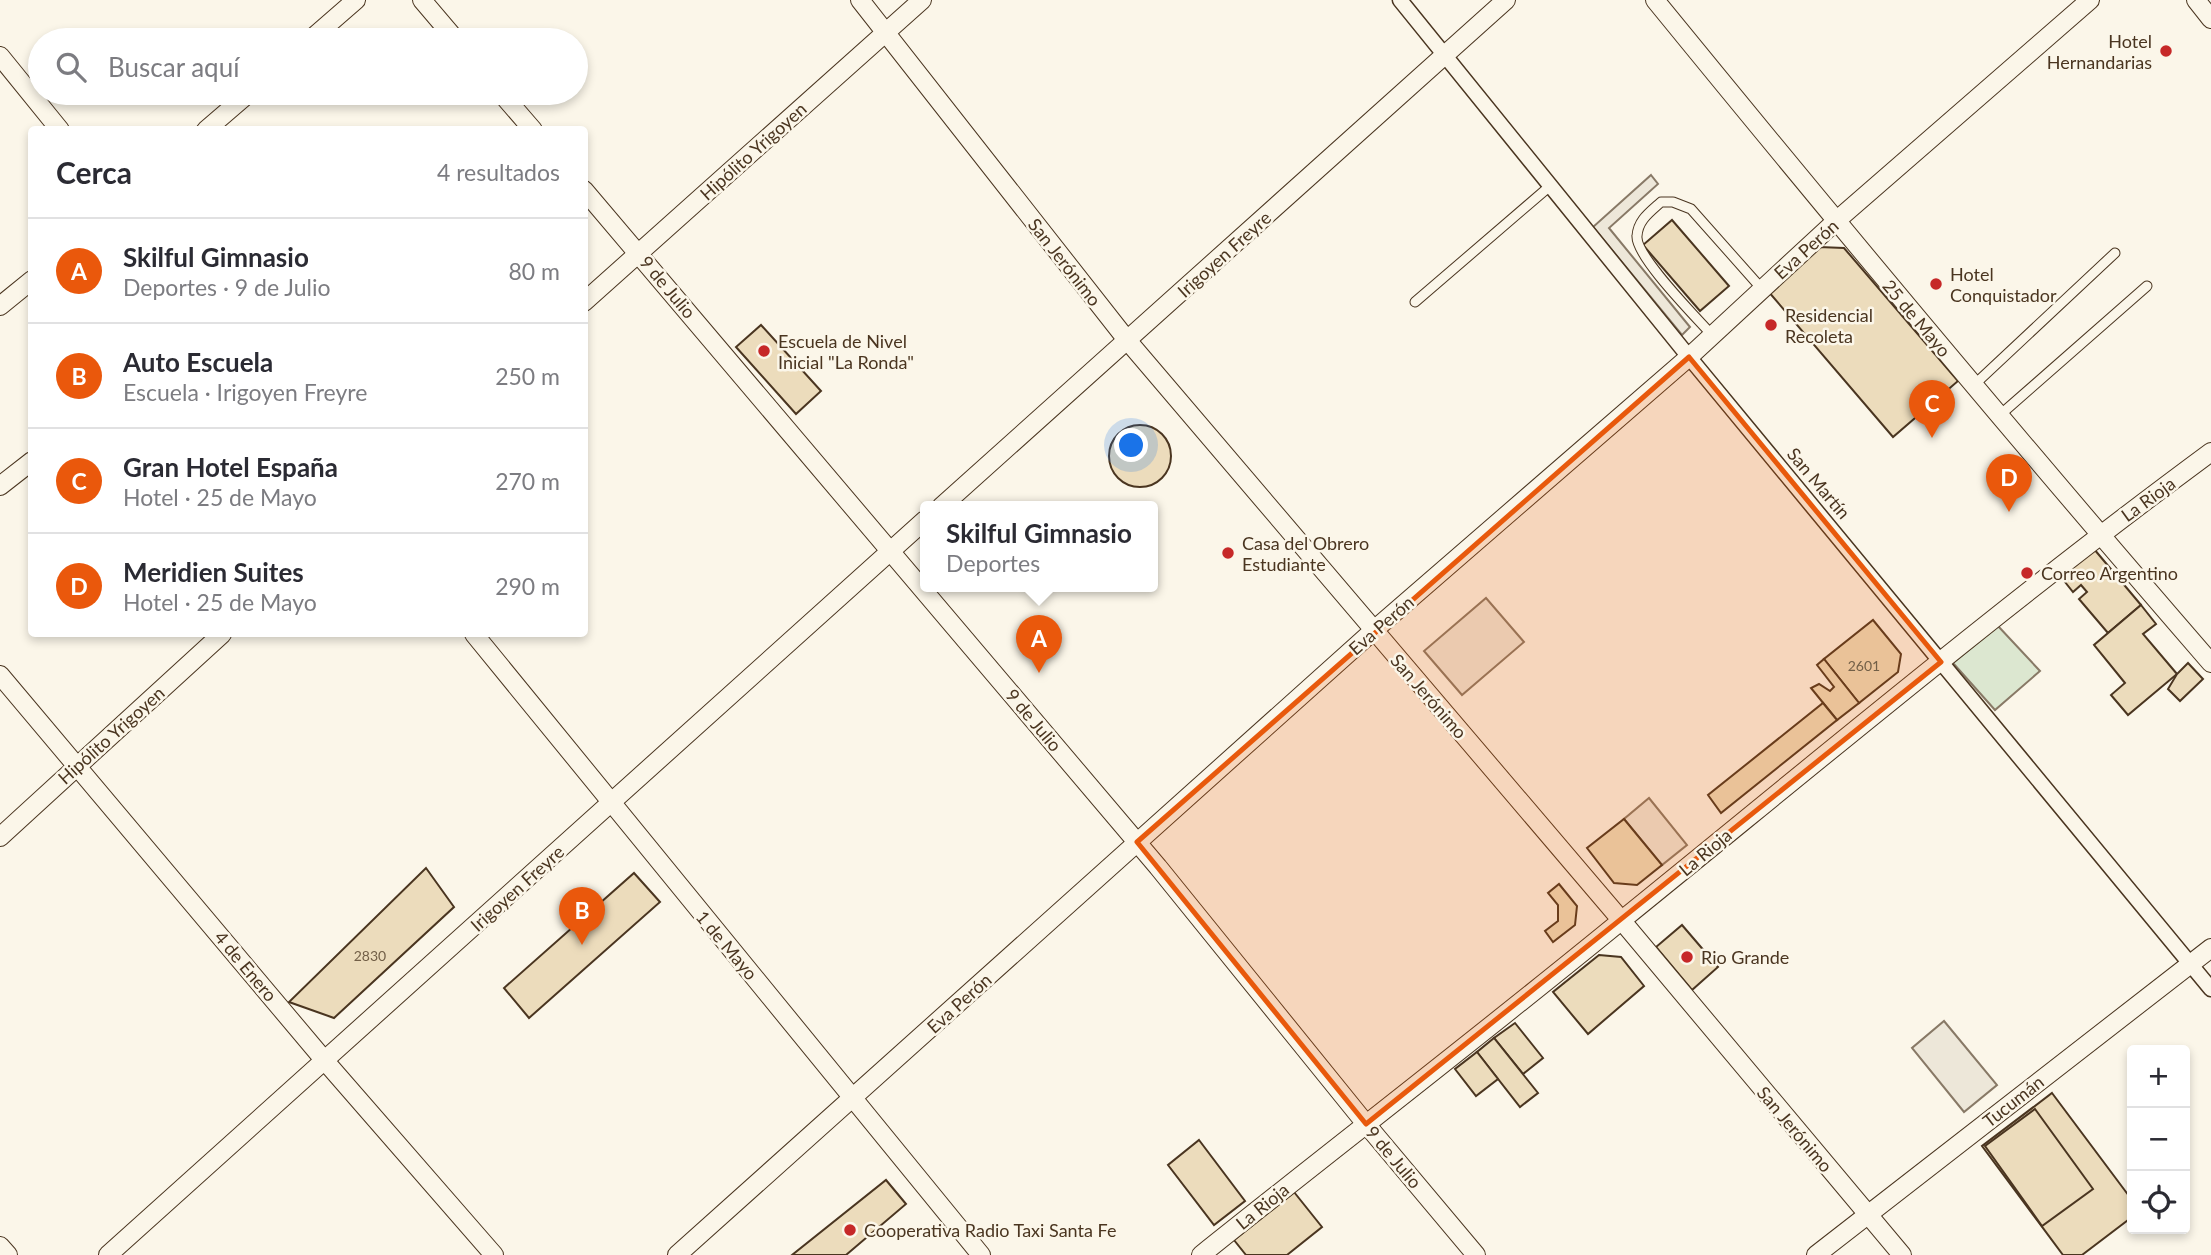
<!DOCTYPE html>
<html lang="es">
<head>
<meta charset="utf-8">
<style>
	:root { --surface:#fff; --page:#f2f2f3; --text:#2b2b33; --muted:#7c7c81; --line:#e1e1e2; --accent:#ea580c }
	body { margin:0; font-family:Lato,sans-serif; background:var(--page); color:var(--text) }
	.controls { position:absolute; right:21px; bottom:21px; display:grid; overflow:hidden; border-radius:7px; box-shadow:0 4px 10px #0003 }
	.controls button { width:63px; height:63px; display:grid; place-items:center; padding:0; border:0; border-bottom:2px solid var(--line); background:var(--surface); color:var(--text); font:35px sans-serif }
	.you { position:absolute; left:1132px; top:446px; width:24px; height:24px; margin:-18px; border:5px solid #fff; border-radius:50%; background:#1a73e8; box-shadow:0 0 0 10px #1a73e833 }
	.badge { display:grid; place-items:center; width:46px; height:46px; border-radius:50%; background:var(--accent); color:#fff; font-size:23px; font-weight:700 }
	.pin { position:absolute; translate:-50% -58px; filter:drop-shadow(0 2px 4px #0008) }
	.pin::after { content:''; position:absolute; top:37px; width:24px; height:21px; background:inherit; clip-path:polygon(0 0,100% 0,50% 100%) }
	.popup { position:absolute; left:920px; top:501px; width:238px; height:91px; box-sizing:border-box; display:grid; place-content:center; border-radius:7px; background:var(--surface); filter:drop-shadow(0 2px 5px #0005); font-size:23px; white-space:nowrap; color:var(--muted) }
	.popup b { font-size:26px; color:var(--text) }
	.popup::after { content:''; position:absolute; left:50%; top:100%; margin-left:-14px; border:14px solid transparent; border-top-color:var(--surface) }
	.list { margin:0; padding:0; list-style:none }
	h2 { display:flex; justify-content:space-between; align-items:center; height:91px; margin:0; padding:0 28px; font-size:30px }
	h2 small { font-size:23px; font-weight:400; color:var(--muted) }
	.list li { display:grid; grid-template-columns:46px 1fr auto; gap:21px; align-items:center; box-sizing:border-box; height:105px; padding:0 28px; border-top:2px solid var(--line) }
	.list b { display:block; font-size:26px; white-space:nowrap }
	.list p { margin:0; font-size:23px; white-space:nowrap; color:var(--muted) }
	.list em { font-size:23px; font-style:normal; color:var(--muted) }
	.icon { flex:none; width:38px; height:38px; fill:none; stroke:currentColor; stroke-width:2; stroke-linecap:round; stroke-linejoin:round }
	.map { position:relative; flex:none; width:2211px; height:1255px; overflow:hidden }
	.search { position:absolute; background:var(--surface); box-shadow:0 4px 10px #0003; left:28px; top:28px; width:560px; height:77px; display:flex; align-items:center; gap:18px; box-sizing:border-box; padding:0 24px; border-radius:38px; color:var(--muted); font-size:26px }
	.panel { position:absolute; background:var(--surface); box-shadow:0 4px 10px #0003; left:28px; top:126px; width:560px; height:511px; border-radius:7px }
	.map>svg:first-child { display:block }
</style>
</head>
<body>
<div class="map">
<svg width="2211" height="1255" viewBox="0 0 2211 1255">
	<rect width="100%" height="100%" fill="#fbf6e9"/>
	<path fill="#dce7d0" stroke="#887966" stroke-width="2" d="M1998,626L2040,671L1995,710L1953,663Z"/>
	<g fill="#ede7d9" stroke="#887966" stroke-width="2">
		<path d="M1651,175L1658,184L1609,228L1690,327L1682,335L1593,227Z"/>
		<path d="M1486,598L1524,642L1462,695L1424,651Z"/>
		<path d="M1649,798L1687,845L1662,865L1624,819Z"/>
		<path d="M1944,1021L1997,1085L1964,1112L1912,1048Z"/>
	</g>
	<g fill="#ecdcbc" stroke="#4a3520" stroke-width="2">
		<path d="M1672,220L1729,286L1700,311L1643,245Z"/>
		<path d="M1819,247L1844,248L1958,381L1893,437L1768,291Z"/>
		<path d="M761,325L821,391L796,414L736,347Z"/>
		<circle cx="1140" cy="456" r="31"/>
		<path d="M2094,549L2141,605L2108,633L2079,599L2087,592L2081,585L2073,592L2061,577Z"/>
		<path d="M2141,605L2156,624L2143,634L2177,674L2128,715L2111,695L2125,683L2094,645Z"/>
		<path d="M1873,620L1901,654L1898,672L1859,703L1824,659Z"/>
		<path d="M1824,659L1859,703L1837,720L1811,688L1819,684L1830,691L1834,687L1817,665Z"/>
		<path d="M2188,663L2203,679L2180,701L2168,689L2177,674Z"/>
		<path d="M1823,703L1837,720L1721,813L1708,795Z"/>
		<path d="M1624,819L1662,865L1637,885L1614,883L1587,848Z"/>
		<path d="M426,868L454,907L334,1018L289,1002Z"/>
		<path d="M634,873L660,902L529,1018L504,988Z"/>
		<path d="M1559,884L1577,906L1575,925L1553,942L1545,931L1558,921V905L1548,893Z"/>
		<path d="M1682,925L1718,967L1692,990L1656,947Z"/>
		<path d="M1599,955L1621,957L1644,986L1588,1034L1553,992Z"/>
		<path d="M1515,1023L1543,1058L1523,1074L1494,1038Z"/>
		<path d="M1494,1038L1538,1093L1520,1107L1477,1052Z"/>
		<path d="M1477,1052L1498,1079L1476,1096L1455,1069Z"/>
		<path d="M2052,1093L2132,1200V1217L2082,1255H2063L1982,1146Z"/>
		<path d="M2035,1109L2093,1189L2042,1226L1985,1146Z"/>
		<path d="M1199,1140L1245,1201L1214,1225L1168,1165Z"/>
		<path d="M886,1180L906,1204L846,1255H792Z"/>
		<path d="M1294,1192L1322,1227L1287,1255H1246L1234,1240Z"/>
	</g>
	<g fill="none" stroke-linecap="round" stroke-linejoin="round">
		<g stroke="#4a3520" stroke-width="11">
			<g id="service">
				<path d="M1415,302L1550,186"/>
				<path d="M1712,335C1697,318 1635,256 1637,236C1638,220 1650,212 1661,202H1673L1691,209L1762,289"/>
				<path d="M1974,385L2115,253"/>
				<path d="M2000,415L2147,286"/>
			</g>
		</g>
		<g stroke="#4a3520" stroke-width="17">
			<path id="pedestrian" d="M1400,0L1689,357L2211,989"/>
		</g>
		<g stroke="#4a3520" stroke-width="20">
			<g id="minor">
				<path d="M422,0L456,40"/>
				<path d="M860,0L1127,340L1622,921L1902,1255"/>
				<path d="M1655,0C1837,223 2022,445 2211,663"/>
				<path d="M2196,0L2211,19"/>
				<path d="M310,40L356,0"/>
				<path d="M0,56L60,130"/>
				<path d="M501,93L533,130"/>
				<path d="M206,130L249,93"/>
				<path d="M584,190L1158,867L1366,1124L1476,1255"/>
				<path d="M584,302L922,0"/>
				<path d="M0,306L32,280"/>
				<path d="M0,486L32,461"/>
				<path d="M941,507L1506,0"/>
				<path d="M474,634L981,1255"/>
				<path d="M0,675L325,1061L494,1255"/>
				<path d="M0,837L222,634"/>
				<path d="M0,1246L8,1255"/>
				<path d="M108,1255L925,520"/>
				<path d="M677,1255L1373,631L1689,357L1836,221L2090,0"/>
				<path d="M1201,1255C1341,1143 1483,1034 1622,920C1817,762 2009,601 2211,452"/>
				<path d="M1816,1255L2211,948"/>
			</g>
		</g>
		<use href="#service" stroke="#fbf6e9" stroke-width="9"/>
		<use href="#pedestrian" stroke="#fbf6e9" stroke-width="14"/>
		<use href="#minor" stroke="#fbf6e9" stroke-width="18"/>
	</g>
	<path fill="#e8590c" fill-opacity="0.2" stroke="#e8590c" stroke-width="5" stroke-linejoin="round" d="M1689,357L1941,662L1366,1124L1137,842Z"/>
	<g fill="#c62828" stroke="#fbf6e9" stroke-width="2.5">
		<circle cx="2166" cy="51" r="7"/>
		<circle cx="1936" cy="284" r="7"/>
		<circle cx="1771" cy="325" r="7"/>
		<circle cx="764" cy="351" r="7"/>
		<circle cx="1228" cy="553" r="7"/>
		<circle cx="2027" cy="573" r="7"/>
		<circle cx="1687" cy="957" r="7"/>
		<circle cx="850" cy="1230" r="7"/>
	</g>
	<g text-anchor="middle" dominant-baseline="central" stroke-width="5" stroke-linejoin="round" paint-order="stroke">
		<g font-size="14" fill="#725f47">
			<text x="1864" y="665">2601</text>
			<text x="370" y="955">2830</text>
		</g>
		<g font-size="18" fill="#4a3520" stroke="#fbf6e9" text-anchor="start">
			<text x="2152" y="41" text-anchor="end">Hotel<tspan x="2152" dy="21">Hernandarias</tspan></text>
			<text x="1950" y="274">Hotel<tspan x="1950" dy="21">Conquistador</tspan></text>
			<text x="1785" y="315">Residencial<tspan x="1785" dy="21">Recoleta</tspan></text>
			<text x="778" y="341">Escuela de Nivel<tspan x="778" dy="21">Inicial "La Ronda"</tspan></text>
			<text x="1242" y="543">Casa del Obrero<tspan x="1242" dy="21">Estudiante</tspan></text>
			<text x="2041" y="573">Correo Argentino</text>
			<text x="1701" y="957">Rio Grande</text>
			<text x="864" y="1230">Cooperativa Radio Taxi Santa Fe</text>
		</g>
		<g font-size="18" fill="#4a3520" stroke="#fbf6e9">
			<text transform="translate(753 151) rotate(-42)">Hipólito Yrigoyen</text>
			<text transform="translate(1806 249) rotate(-42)">Eva Perón</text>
			<text transform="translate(1224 254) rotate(-42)">Irigoyen Freyre</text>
			<text transform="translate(1065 262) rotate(52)">San Jerónimo</text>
			<text transform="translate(668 287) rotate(50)">9 de Julio</text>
			<text transform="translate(1917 318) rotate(50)">25 de Mayo</text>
			<text transform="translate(1819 483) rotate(50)">San Martín</text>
			<text transform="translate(2148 499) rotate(-36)">La Rioja</text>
			<text transform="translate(1381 625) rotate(-41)">Eva Perón</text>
			<text transform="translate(1429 696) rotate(49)">San Jerónimo</text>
			<text transform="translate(1034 720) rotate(50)">9 de Julio</text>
			<text transform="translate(111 735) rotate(-42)">Hipólito Yrigoyen</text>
			<text transform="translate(1705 852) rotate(-40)">La Rioja</text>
			<text transform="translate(517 888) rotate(-42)">Irigoyen Freyre</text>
			<text transform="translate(727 945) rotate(50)">1 de Mayo</text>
			<text transform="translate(246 966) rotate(50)">4 de Enero</text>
			<text transform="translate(959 1003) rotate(-42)">Eva Perón</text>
			<text transform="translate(2013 1101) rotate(-38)">Tucumán</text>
			<text transform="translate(1795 1129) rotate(50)">San Jerónimo</text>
			<text transform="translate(1394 1157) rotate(50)">9 de Julio</text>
			<text transform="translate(1262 1206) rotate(-39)">La Rioja</text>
		</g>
	</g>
</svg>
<div class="controls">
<button>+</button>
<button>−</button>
<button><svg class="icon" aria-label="locate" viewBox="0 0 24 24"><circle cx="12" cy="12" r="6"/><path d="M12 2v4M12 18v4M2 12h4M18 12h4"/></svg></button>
</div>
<div class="you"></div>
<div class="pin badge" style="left:1039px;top:673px">A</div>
<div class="popup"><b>Skilful Gimnasio</b>Deportes</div>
<div class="pin badge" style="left:582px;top:945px">B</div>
<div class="pin badge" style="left:1932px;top:438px">C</div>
<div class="pin badge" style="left:2009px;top:512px">D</div>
<div class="search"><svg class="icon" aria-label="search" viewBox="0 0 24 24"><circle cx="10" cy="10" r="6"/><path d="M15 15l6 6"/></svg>Buscar aquí</div>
<section class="panel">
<h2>Cerca<small>4 resultados</small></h2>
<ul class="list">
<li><span class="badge">A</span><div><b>Skilful Gimnasio</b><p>Deportes · 9 de Julio</p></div><em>80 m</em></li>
<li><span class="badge">B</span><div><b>Auto Escuela</b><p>Escuela · Irigoyen Freyre</p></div><em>250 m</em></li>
<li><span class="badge">C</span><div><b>Gran Hotel España</b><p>Hotel · 25 de Mayo</p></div><em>270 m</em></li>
<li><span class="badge">D</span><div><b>Meridien Suites</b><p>Hotel · 25 de Mayo</p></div><em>290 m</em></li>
</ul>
</section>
</div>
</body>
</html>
